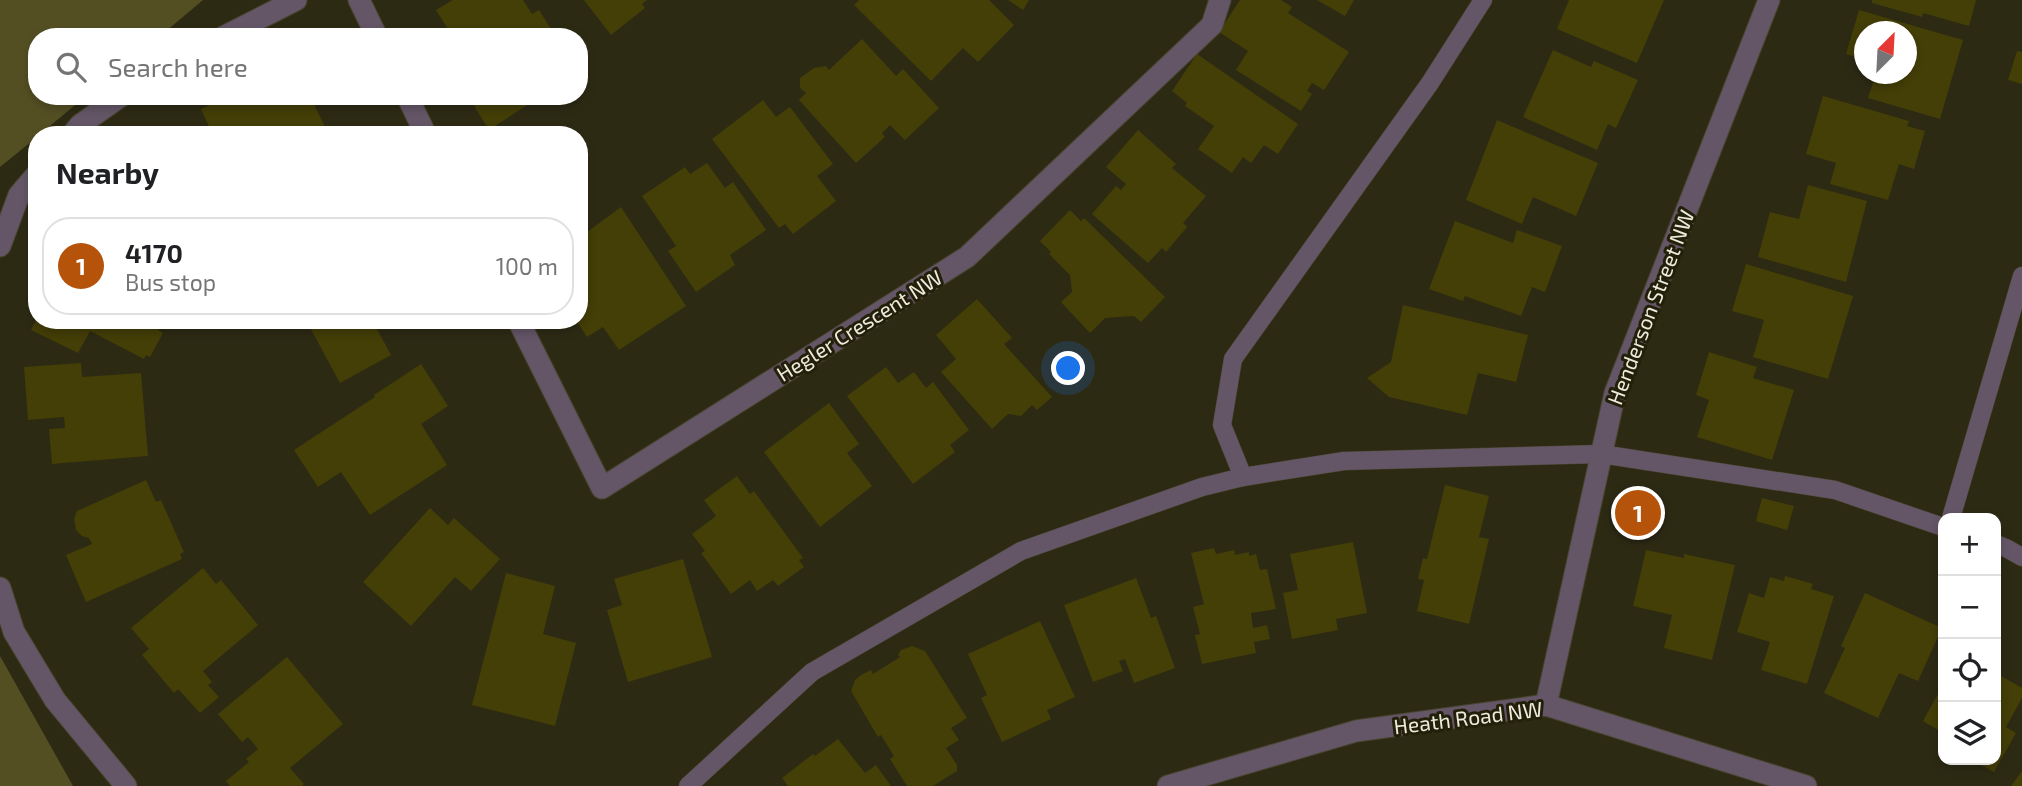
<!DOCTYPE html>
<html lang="en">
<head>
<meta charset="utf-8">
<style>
	:root { --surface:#fff; --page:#f2f2f2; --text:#202124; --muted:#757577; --line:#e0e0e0; --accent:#b45309 }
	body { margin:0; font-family:"Exo 2",sans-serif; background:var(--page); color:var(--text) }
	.controls { position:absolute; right:21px; bottom:21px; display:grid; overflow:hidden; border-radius:14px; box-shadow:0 4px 10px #0003 }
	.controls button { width:63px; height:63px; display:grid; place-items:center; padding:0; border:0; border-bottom:2px solid var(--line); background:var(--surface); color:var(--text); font:35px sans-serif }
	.compass { position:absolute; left:1854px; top:21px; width:63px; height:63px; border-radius:50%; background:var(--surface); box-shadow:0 4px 10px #0003; rotate:24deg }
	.you { position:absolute; left:1069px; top:369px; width:24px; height:24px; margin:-18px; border:5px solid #fff; border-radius:50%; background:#1a73e8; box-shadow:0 0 0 10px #1a73e833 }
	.badge { display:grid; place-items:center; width:46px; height:46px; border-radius:50%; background:var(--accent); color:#fff; font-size:23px; font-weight:700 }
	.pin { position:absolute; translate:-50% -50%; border:4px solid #fff; box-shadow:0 2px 7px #0006 }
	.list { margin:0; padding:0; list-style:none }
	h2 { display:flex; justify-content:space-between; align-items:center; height:91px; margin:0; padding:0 28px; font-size:30px }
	h2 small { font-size:23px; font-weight:400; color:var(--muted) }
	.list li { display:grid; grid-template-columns:46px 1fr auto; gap:21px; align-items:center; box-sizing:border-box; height:98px; margin:0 14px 14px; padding:0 14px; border:2px solid var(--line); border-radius:28px }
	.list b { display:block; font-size:26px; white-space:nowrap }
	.list p { margin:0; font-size:23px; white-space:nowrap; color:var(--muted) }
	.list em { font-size:23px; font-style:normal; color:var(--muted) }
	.icon { flex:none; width:38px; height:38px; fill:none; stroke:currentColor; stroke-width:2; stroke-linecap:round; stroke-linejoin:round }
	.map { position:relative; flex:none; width:2022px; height:786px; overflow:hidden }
	.search { position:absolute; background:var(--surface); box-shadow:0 4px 10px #0003; left:28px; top:28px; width:560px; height:77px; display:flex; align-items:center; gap:18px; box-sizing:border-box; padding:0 24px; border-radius:28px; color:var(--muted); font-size:26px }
	.panel { position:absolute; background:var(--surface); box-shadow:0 4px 10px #0003; left:28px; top:126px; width:560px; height:203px; border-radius:28px }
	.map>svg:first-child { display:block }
</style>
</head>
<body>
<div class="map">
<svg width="2022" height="786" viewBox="0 0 2022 786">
	<rect width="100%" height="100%" fill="#2d2a14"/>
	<g fill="#544f23">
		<path d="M0,0H203L159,37H37V96H86L39,135H37V137L0,167Z"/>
		<path d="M0,656L73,786H0Z"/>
	</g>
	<g fill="#443e07">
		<path d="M453,0H523L532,14L539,10L556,37H436L448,29L436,10Z"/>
		<path d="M584,0H647L642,4L645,8L611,35Z"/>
		<path d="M859,0H989L1014,25L978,62L963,48L931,81L854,5Z"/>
		<path d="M1008,0H1029L1023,10Z"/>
		<path d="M1240,0H1281L1292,7L1288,13L1349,52L1324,90L1312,83L1307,91L1312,94L1301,111L1236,70L1248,51L1219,32Z"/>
		<path d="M1317,0H1354L1345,16Z"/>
		<path d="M1569,0H1664L1637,63L1557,29Z"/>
		<path d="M1872,0H1976L1969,26L1923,13L1922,17L1872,3Z"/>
		<path d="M1859,10L1963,40L1940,119L1868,98L1876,74H1906V32H1864V60L1846,54Z"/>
		<path d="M862,39L896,76L903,69L939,108L905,140L890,125L882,133L885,137L856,163L799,100L806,93L800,88V78L814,68L826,66L829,70Z"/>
		<path d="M1553,50L1591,67L1594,61L1638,80L1616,128L1608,124L1597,150L1523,117Z"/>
		<path d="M2017,51L2022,52V84L2008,80Z"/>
		<path d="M1197,54L1298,124L1278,154L1264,145L1251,163L1243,157L1232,173L1198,149L1214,126L1185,106L1187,103L1172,91Z"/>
		<path d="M228,96H310L329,135H213L201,109Z"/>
		<path d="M468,96H537L538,98L489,130Z"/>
		<path d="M1823,96L1909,121L1907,126L1925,131L1914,169L1899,164L1888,200L1830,184L1836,163L1806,154Z"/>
		<path d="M763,100L776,117L790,107L833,164L817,176L836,201L793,234L785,224L779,228L712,139Z"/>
		<path d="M1497,120L1598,163L1576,216L1533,197L1522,224L1466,200Z"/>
		<path d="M1138,130L1176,164L1172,168L1206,196L1183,223L1187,227L1166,252L1162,248L1148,263L1092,214L1116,186L1121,190L1126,184L1106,167Z"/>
		<path d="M707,163L725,188L733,182L766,230L730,255L735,265L696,292L668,251L676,246L642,196L685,167L690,174Z"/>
		<path d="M1808,185L1867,201L1846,282L1758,257L1770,212L1799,219Z"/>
		<path d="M621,207L686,306L619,350L603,327L587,337L576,320H579V238Z"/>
		<path d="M1070,210L1081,221L1084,218L1165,297L1141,322L1134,316L1105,318L1090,333L1061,302L1072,292L1070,275L1049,254L1051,252L1040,241Z"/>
		<path d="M1455,221L1513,243L1517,230L1562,246L1545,292L1532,287L1521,316L1465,296L1463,301L1429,289Z"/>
		<path d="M1746,264L1853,296L1828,379L1753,357L1764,320L1732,311Z"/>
		<path d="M977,299L1012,338L1004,344L1052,397L1037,410L1032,405L1021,416L1008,414L992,429L941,372L956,359L936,335Z"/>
		<path d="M1403,305L1528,335L1516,382L1478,373L1467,415L1389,397L1367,378L1391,362Z"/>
		<path d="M36,320H163L158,330L163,333L150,357L146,355L144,359L90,331L78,353L31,330Z"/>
		<path d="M306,320H372L391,355L340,383Z"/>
		<path d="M1709,352L1757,367L1753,378L1794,390L1772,460L1697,437L1709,400L1696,395Z"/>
		<path d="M81,363L82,377L141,373L148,456L52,464L49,429L65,428L64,417L28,420L24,367Z"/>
		<path d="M421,364L448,406L421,424L447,465L370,515L341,472L318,487L294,450L375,397L374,395Z"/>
		<path d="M886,367L898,383L914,372L926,388L933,382L969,430L950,445L955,452L913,484L847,396Z"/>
		<path d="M829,403L859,444L847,453L872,486L820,527L764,452Z"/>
		<path d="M737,476L750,494L754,491L803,558L799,560L804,567L778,586L773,580L757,591L750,580L731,594L701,553L705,551L692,534L716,516L704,500Z"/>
		<path d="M146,480L156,502L161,500L184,552L180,554L182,559L86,602L66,555L92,544L89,538L82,536L76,530L74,519L77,511Z"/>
		<path d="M1445,485L1489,496L1479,537L1489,539L1469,624L1417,611L1424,580L1418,579L1423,558L1427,559Z"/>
		<path d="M1762,498L1794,506L1787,530L1756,521Z"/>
		<path d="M430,508L448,525L454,518L500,559L471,591L455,577L411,626L363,582Z"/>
		<path d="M1353,542L1367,613L1336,619L1338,630L1292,639L1283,593L1298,590L1290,554Z"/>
		<path d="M1214,548L1216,554L1234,550L1235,555L1249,552V556L1256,554L1260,570L1267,569L1276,609L1251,613L1253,628L1267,625L1270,639L1254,642L1256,653L1202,664L1195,635L1200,634L1193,607L1204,604L1191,553Z"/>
		<path d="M1646,550L1684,558V554L1735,565L1712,660L1664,648L1672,615L1633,606Z"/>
		<path d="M683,559L712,657L628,682L607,610L622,605L614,579Z"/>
		<path d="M203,568L216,584L221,580L258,625L203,671L212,682L208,685L219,697L200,713L178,689L174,693L142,655L149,649L131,628Z"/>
		<path d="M506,573L555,586L543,634L576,643L555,726L472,705Z"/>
		<path d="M1785,576L1813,584L1811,589L1834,596L1807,684L1761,670L1770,642L1737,632L1749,593L1764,598L1770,577L1784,581Z"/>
		<path d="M1136,578L1151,618L1156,616L1175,668L1134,683L1125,659L1119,661L1123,671L1093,682L1064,605Z"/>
		<path d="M1865,593L1942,628L1918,681L1899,673L1878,718L1824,693L1845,648L1841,646Z"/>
		<path d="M1040,621L1075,697L1047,710L1051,719L1002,742L981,698L987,695L968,654Z"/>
		<path d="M912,646L925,651L967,718L951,728L959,740L946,748L957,765V771L933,786H907L890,759L894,756L881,735L878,737L851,691L855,680L861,675L871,670L873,674L900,657L898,655L901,650Z"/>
		<path d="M287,657L343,724L290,768L304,784L302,786H230L226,781L249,762L246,759L258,749L248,737L242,742L218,714Z"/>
		<path d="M1996,673L2022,688V698L2006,727L2016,733L1994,772L1972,760H1996Z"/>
		<path d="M1943,685V733L1923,721Z"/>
		<path d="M838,739L865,773L876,765L891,786H788L782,778L813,754L815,756Z"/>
		<path d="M2022,771V786H2011Z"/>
	</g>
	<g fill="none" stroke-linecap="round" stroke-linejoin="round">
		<g stroke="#484530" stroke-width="19">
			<g id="service">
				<path d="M1243,477L1222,425L1233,359L1430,83L1483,0"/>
				<path d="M1951,518L2022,276"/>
				<path d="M1996,544L2006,548L2022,557"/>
				<path d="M688,786L812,672L1021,551L1202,487L1243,477L1344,461L1601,454L1835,490L1943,527"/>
			</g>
		</g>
		<g stroke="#484530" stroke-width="23">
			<g id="minor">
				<path d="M359,0L377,37"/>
				<path d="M223,37L296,0"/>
				<path d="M407,96L426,135"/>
				<path d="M72,135L80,125L121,96"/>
				<path d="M0,246L19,195L37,174"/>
				<path d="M518,320L602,488L967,257L1212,25L1220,0"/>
				<path d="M0,588L14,632L55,700L126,786"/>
			</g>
		</g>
		<g stroke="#484530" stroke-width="23">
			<g id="tertiary">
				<path d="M1546,705L1615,393L1769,0"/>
				<path d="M1168,786L1356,731L1546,705L1806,786"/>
			</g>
		</g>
		<use href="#service" stroke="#645667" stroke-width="18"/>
		<use href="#minor" stroke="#645667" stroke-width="21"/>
		<use href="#tertiary" stroke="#645667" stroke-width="21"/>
	</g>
	<g text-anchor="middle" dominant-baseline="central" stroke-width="6" stroke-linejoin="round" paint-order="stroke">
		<g font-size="21" fill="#edebde" stroke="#23200a">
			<text transform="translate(1650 307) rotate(-69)">Henderson Street NW</text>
			<text transform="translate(859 325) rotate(-32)">Hegler Crescent NW</text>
			<text transform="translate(1468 717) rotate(-7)">Heath Road NW</text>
		</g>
	</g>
</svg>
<div class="controls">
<button>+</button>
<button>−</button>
<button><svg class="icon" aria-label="locate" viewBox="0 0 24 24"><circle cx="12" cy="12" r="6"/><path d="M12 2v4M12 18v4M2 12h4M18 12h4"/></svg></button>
<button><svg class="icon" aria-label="layers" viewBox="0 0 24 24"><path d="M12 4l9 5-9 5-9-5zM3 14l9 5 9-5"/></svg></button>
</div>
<svg class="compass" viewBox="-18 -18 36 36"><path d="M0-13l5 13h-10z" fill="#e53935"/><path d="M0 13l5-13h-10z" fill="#757577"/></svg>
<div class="you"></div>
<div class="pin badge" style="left:1638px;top:513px">1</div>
<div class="search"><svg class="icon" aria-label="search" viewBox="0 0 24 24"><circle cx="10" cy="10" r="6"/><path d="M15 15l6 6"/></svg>Search here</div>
<section class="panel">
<h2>Nearby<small></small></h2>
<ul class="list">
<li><span class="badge">1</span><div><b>4170</b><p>Bus stop</p></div><em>100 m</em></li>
</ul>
</section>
</div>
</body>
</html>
